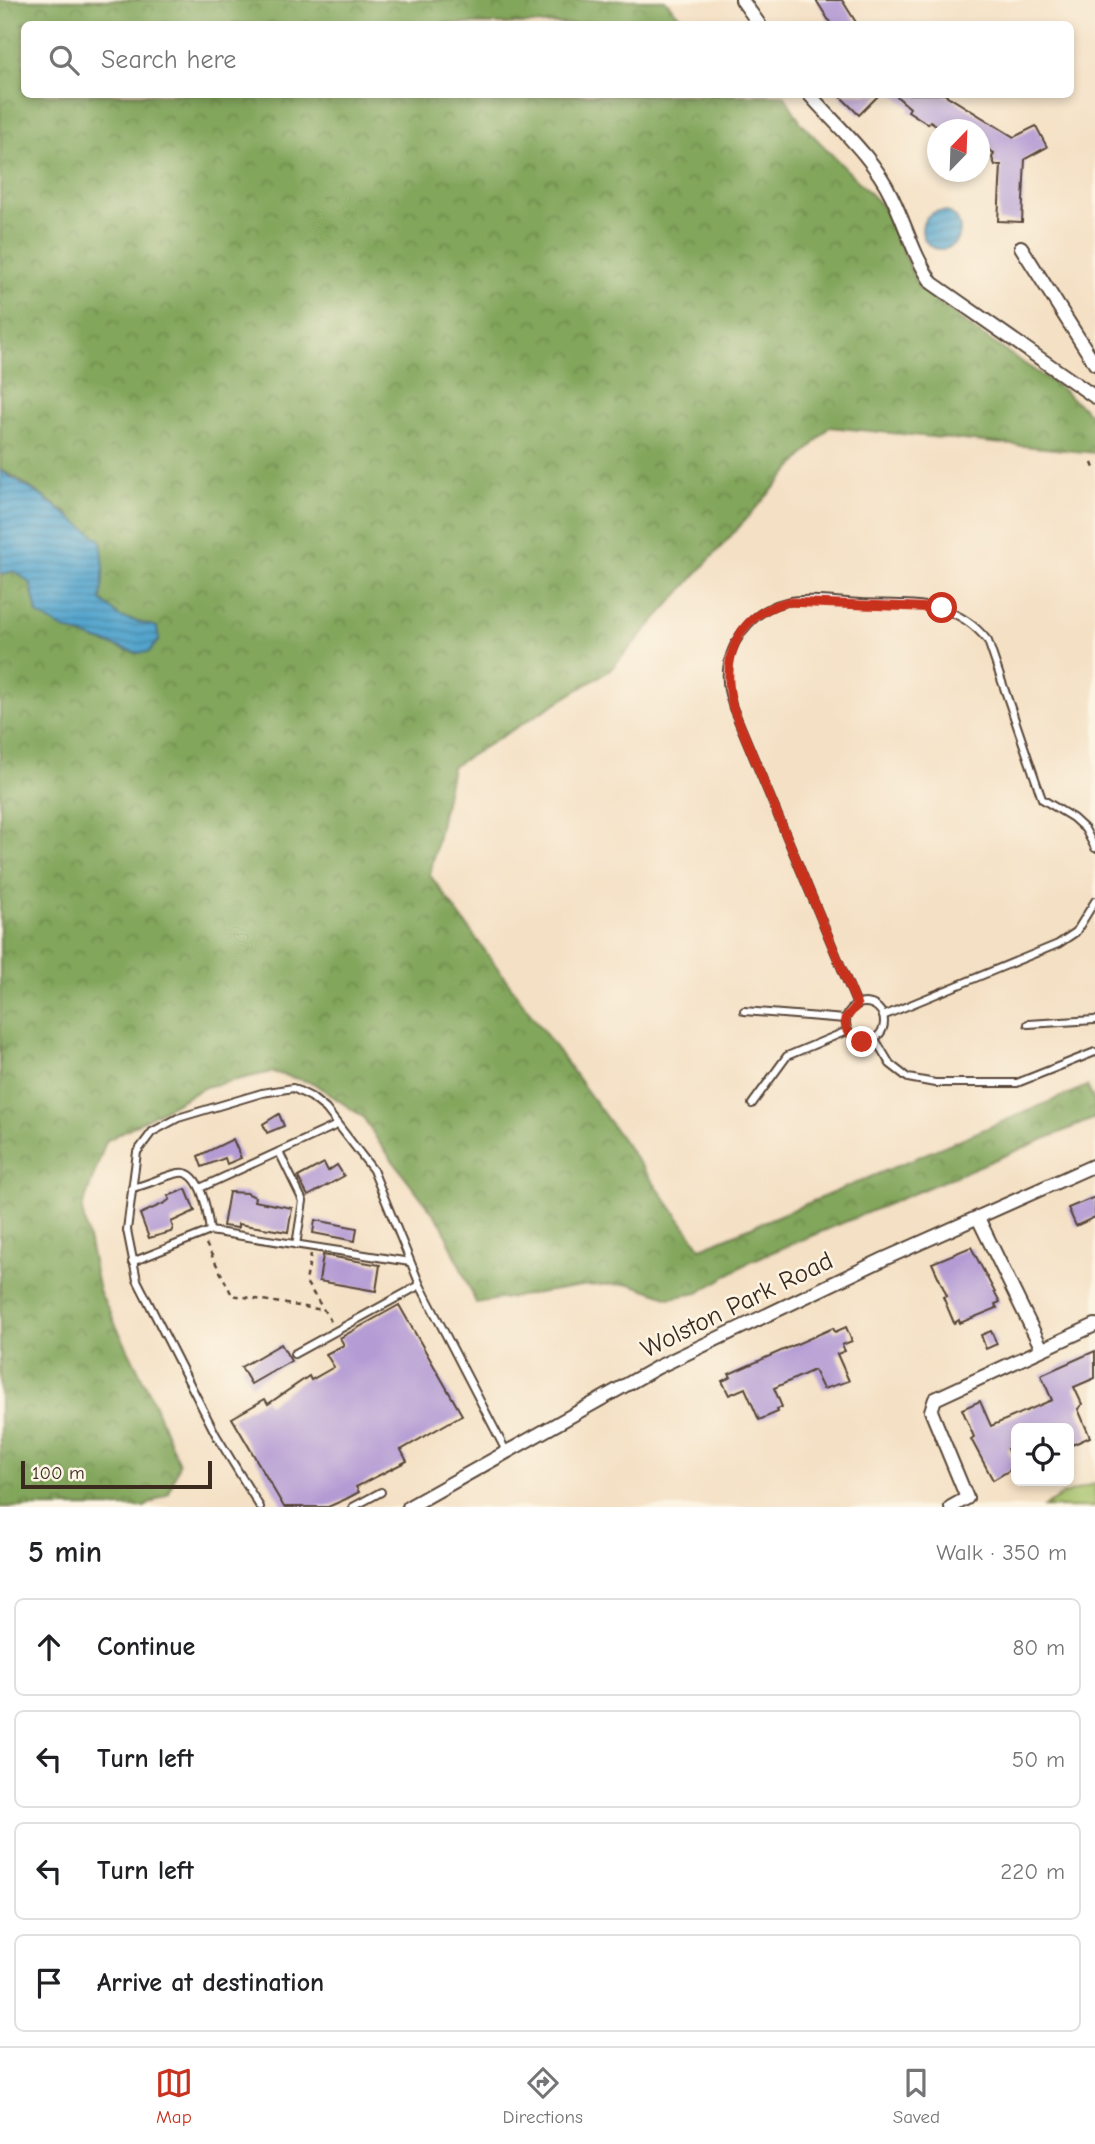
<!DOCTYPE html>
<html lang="en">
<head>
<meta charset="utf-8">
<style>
	:root { --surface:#fff; --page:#f2f2f2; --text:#202124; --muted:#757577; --line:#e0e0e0; --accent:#c8321e }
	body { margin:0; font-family:"Comic Neue",sans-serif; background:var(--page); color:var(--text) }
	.controls { position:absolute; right:21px; bottom:21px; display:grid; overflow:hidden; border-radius:10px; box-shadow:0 4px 10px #0003 }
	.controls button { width:63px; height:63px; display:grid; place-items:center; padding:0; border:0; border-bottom:2px solid var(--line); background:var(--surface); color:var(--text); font:35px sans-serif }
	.compass { position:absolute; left:927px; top:119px; width:63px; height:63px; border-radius:50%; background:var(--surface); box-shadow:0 4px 10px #0003; rotate:23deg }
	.scale { position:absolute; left:21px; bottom:18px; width:191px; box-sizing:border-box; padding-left:7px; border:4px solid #3b2a1e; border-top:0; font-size:19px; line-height:24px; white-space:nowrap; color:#3b2a1e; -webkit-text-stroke:5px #fcf5e5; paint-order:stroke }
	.stop { position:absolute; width:21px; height:21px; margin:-16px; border:5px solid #c8321e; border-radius:50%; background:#fff }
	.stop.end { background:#c8321e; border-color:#fff; box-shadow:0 2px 7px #0008 }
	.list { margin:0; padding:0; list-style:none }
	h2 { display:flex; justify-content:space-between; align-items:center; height:91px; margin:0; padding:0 28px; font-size:30px }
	h2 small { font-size:23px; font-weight:400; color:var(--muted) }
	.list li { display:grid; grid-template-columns:46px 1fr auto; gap:21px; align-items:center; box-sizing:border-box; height:98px; margin:0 14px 14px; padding:0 14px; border:2px solid var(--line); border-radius:10px }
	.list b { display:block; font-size:26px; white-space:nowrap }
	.list em { font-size:23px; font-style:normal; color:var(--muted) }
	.icon { flex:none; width:38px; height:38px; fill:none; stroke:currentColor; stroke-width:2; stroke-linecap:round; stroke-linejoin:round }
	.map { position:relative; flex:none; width:1095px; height:1507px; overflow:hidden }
	.search { position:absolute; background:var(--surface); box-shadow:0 4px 10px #0003; left:21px; right:21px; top:21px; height:77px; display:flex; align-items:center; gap:18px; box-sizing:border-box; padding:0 24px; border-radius:10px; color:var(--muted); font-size:26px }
	.sheet { height:539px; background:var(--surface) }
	nav { display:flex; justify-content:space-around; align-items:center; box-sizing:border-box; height:98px; border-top:2px solid var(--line); background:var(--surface); font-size:19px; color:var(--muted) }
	nav a { display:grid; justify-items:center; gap:4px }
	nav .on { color:var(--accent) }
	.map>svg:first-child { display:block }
</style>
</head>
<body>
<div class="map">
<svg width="1095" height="1507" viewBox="0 0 1095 1507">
	<defs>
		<pattern id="forest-crowns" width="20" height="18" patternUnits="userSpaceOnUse" patternTransform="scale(1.75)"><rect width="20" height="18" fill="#82a65b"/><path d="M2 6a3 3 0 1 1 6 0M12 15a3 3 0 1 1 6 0" fill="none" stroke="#6c874b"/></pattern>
		<pattern id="water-rules" width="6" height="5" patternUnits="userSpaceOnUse" patternTransform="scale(1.75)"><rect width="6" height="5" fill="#52a4cd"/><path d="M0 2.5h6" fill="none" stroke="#4586a6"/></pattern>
	</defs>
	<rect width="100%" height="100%" fill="#fcf5e5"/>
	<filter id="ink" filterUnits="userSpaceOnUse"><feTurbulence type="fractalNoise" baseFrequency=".0143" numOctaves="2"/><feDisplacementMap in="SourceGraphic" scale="14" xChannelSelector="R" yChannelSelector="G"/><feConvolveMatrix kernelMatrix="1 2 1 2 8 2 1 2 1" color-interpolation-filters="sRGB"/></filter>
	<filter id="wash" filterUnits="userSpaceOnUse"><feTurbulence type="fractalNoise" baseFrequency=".00686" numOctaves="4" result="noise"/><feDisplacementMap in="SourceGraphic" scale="28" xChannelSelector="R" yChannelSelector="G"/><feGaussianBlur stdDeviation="1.57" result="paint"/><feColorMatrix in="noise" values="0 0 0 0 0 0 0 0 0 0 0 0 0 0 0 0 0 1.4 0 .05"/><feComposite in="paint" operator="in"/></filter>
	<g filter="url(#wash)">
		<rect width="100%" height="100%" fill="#f4e0c4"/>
		<path fill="#a3bf66" stroke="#6f7442" stroke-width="2" d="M1095,1483V1507H1044L1062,1495Z"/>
		<path fill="url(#forest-crowns)" stroke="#5e683c" stroke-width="2" d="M0,0H665L687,24H24V94L784,95L801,123L887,211L917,285L967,325L1059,387L1095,418V453L829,427L610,670L452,767L430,875L701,1248L1087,1086L1095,1103V1118L751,1261L698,1293L670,1298L630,1284L582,1286L476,1303L442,1225L380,1144L363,1117L313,1083L272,1072L205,1087L106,1141L82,1209L99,1291L150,1394L179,1464L169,1493L144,1507H0V574L15,571L31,584L37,614C69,632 102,643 137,653L157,627L120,617L101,600L104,566L68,514L15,477L0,470Z"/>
		<g fill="url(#water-rules)" stroke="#466776" stroke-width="2">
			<circle cx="941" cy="230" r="19"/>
			<path d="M0,470L40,495L101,540L104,566L101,600L120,617L157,627L159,640L149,652L137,653L64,629L37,614L31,584L15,571L0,574Z"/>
		</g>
		<g id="blocks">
			<g fill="#b49bd4">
				<path d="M816,0H842L857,24H831Z"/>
				<path d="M838,94H880L859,115Z"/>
				<path d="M894,94H944L1014,137L1036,126L1047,147L1025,159L1022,222L998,221L1001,165H995L992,158L994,153L979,144V130H944L930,121L928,124L908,111L910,108Z"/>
				<path d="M279,1114L284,1126L267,1133L263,1124Z"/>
				<path d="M233,1139L241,1158L227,1164L225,1158L202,1167L198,1156Z"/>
				<path d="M324,1163L328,1171L337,1165L344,1176L308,1196L298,1177Z"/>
				<path d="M186,1189L195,1211L171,1222L173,1228L171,1232L149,1238L140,1214L165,1203L170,1199L168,1196Z"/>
				<path d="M229,1192L247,1193L255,1197L254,1201L292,1208L288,1232L238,1224V1228L223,1226Z"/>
				<path d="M1095,1197V1217L1076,1226L1068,1208Z"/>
				<path d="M315,1220L357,1228L355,1241L313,1233Z"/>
				<path d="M971,1247L1000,1302L995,1304L997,1308L960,1323L959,1320L954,1323L943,1297L947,1296L932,1263Z"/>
				<path d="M323,1255L380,1265L376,1291L319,1281Z"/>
				<path d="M399,1305L462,1415L401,1450L407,1461L356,1487L359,1492L346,1499L328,1507H284L232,1418L265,1399L268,1404L309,1376L311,1380L334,1367L326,1354L344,1345L340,1338Z"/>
				<path d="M846,1327L852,1341L842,1345L845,1351L837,1354L849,1381L823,1389L814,1370L774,1388L782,1407L777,1409L778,1412L759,1420L745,1388L729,1395L722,1381L731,1377L729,1374L833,1328L835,1332Z"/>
				<path d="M991,1331L997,1344L986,1349L981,1335Z"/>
				<path d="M281,1344L291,1361L251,1384L241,1367Z"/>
				<path d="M1095,1351V1378L1074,1387L1082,1404L1078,1409L1090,1437L1072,1445L1069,1428H1016V1445L1007,1449L1015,1467L993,1480L971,1439L974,1437L962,1409L980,1401L991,1426L1052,1400L1041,1375Z"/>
			</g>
		</g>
	</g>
	<g filter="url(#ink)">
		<use href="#blocks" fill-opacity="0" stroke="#574537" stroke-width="2"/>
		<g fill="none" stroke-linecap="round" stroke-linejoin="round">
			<g stroke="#574537" stroke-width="10">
				<g id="service">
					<circle cx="865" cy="1022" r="19"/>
					<path d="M857,1005L733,708C731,700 727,691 727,682C724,647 751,610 786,602C809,597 837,602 861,603C911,605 954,598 988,641L1042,799L1073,818L1085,829L1095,848"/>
					<path d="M744,1011L845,1019"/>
					<path d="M883,1016L1058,944L1076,932L1095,901"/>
					<path d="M1028,1024L1095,1020"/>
					<path d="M875,1039L890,1064L908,1078L935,1083H1017L1095,1052"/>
					<path d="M752,1104L787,1056L847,1031"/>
					<path d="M279,1152L303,1201L296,1245"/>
					<path d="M132,1188C148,1185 163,1176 179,1173C202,1169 208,1216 210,1231"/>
					<path d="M200,1188L337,1125"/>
					<path d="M132,1262L210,1231L410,1262"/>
					<path d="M294,1354L420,1285"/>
					<path d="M260,1507L216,1435L137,1280L127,1230L137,1152L152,1132L178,1118L262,1093L293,1088L311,1097L326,1109L373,1170L420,1285L506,1451"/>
					<path d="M353,1507L381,1492"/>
				</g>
			</g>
			<g stroke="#574537" stroke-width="16">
				<g id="minor">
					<path d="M742,0L759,24"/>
					<path d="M809,94C837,126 873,157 891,195C906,225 913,255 932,283L1095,397"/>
					<path d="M1021,247L1095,364"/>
					<path d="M978,1218L1042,1349"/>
					<path d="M409,1507L658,1367L884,1259L1095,1165"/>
					<path d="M951,1507L967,1498L931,1411L935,1399L1095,1325"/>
				</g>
			</g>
			<g stroke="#574537" stroke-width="2.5" stroke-dasharray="5 5" stroke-linecap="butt">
				<path d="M1092,463L1095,471"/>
				<path d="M206,1244L232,1295L323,1310"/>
				<path d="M311,1254L306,1282L332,1323"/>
			</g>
			<use href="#service" stroke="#fff" stroke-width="6"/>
			<use href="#minor" stroke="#fff" stroke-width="12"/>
		</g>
	</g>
	<g fill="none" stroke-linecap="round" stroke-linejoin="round" filter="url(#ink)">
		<path stroke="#c8321e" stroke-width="9" d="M862,1042L847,1031L845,1019L857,1005L733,708C721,660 734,616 787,602L942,608"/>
	</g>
	<g text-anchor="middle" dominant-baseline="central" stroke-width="5" stroke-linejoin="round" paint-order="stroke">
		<g font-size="26" fill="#3b2a1e" stroke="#fcf5e5">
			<text transform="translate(737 1305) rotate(-26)">Wolston Park Road</text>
		</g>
	</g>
</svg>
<div class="controls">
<button><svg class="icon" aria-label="locate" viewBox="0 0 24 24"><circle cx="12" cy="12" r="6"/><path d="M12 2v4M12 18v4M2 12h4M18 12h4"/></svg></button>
</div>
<svg class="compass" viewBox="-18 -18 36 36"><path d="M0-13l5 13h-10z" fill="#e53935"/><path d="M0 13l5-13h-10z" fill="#757577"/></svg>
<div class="scale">100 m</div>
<div class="stop" style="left:942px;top:608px"></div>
<div class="stop end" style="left:862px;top:1042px"></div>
<div class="search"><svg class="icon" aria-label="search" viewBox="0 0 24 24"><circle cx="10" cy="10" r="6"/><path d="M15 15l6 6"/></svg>Search here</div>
</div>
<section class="sheet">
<h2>5 min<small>Walk · 350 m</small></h2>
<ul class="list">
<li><svg class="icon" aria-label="ahead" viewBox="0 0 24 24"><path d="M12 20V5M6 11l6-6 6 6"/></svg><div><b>Continue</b></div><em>80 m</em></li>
<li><svg class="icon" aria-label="left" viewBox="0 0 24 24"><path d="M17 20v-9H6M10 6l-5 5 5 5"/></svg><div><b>Turn left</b></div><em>50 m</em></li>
<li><svg class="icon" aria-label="left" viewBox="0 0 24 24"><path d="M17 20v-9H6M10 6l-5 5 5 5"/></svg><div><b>Turn left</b></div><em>220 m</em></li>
<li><svg class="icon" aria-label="arrive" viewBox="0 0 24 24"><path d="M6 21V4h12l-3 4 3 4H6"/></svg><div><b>Arrive at destination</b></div></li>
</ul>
</section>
<nav>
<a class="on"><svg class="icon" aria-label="map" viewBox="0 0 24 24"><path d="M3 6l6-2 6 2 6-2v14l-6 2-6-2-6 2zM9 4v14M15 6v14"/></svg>Map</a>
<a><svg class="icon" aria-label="directions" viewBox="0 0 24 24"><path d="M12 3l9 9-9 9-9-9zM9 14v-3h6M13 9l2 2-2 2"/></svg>Directions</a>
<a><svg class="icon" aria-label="saved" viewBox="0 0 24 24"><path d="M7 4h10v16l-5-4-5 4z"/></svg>Saved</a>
</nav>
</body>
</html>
